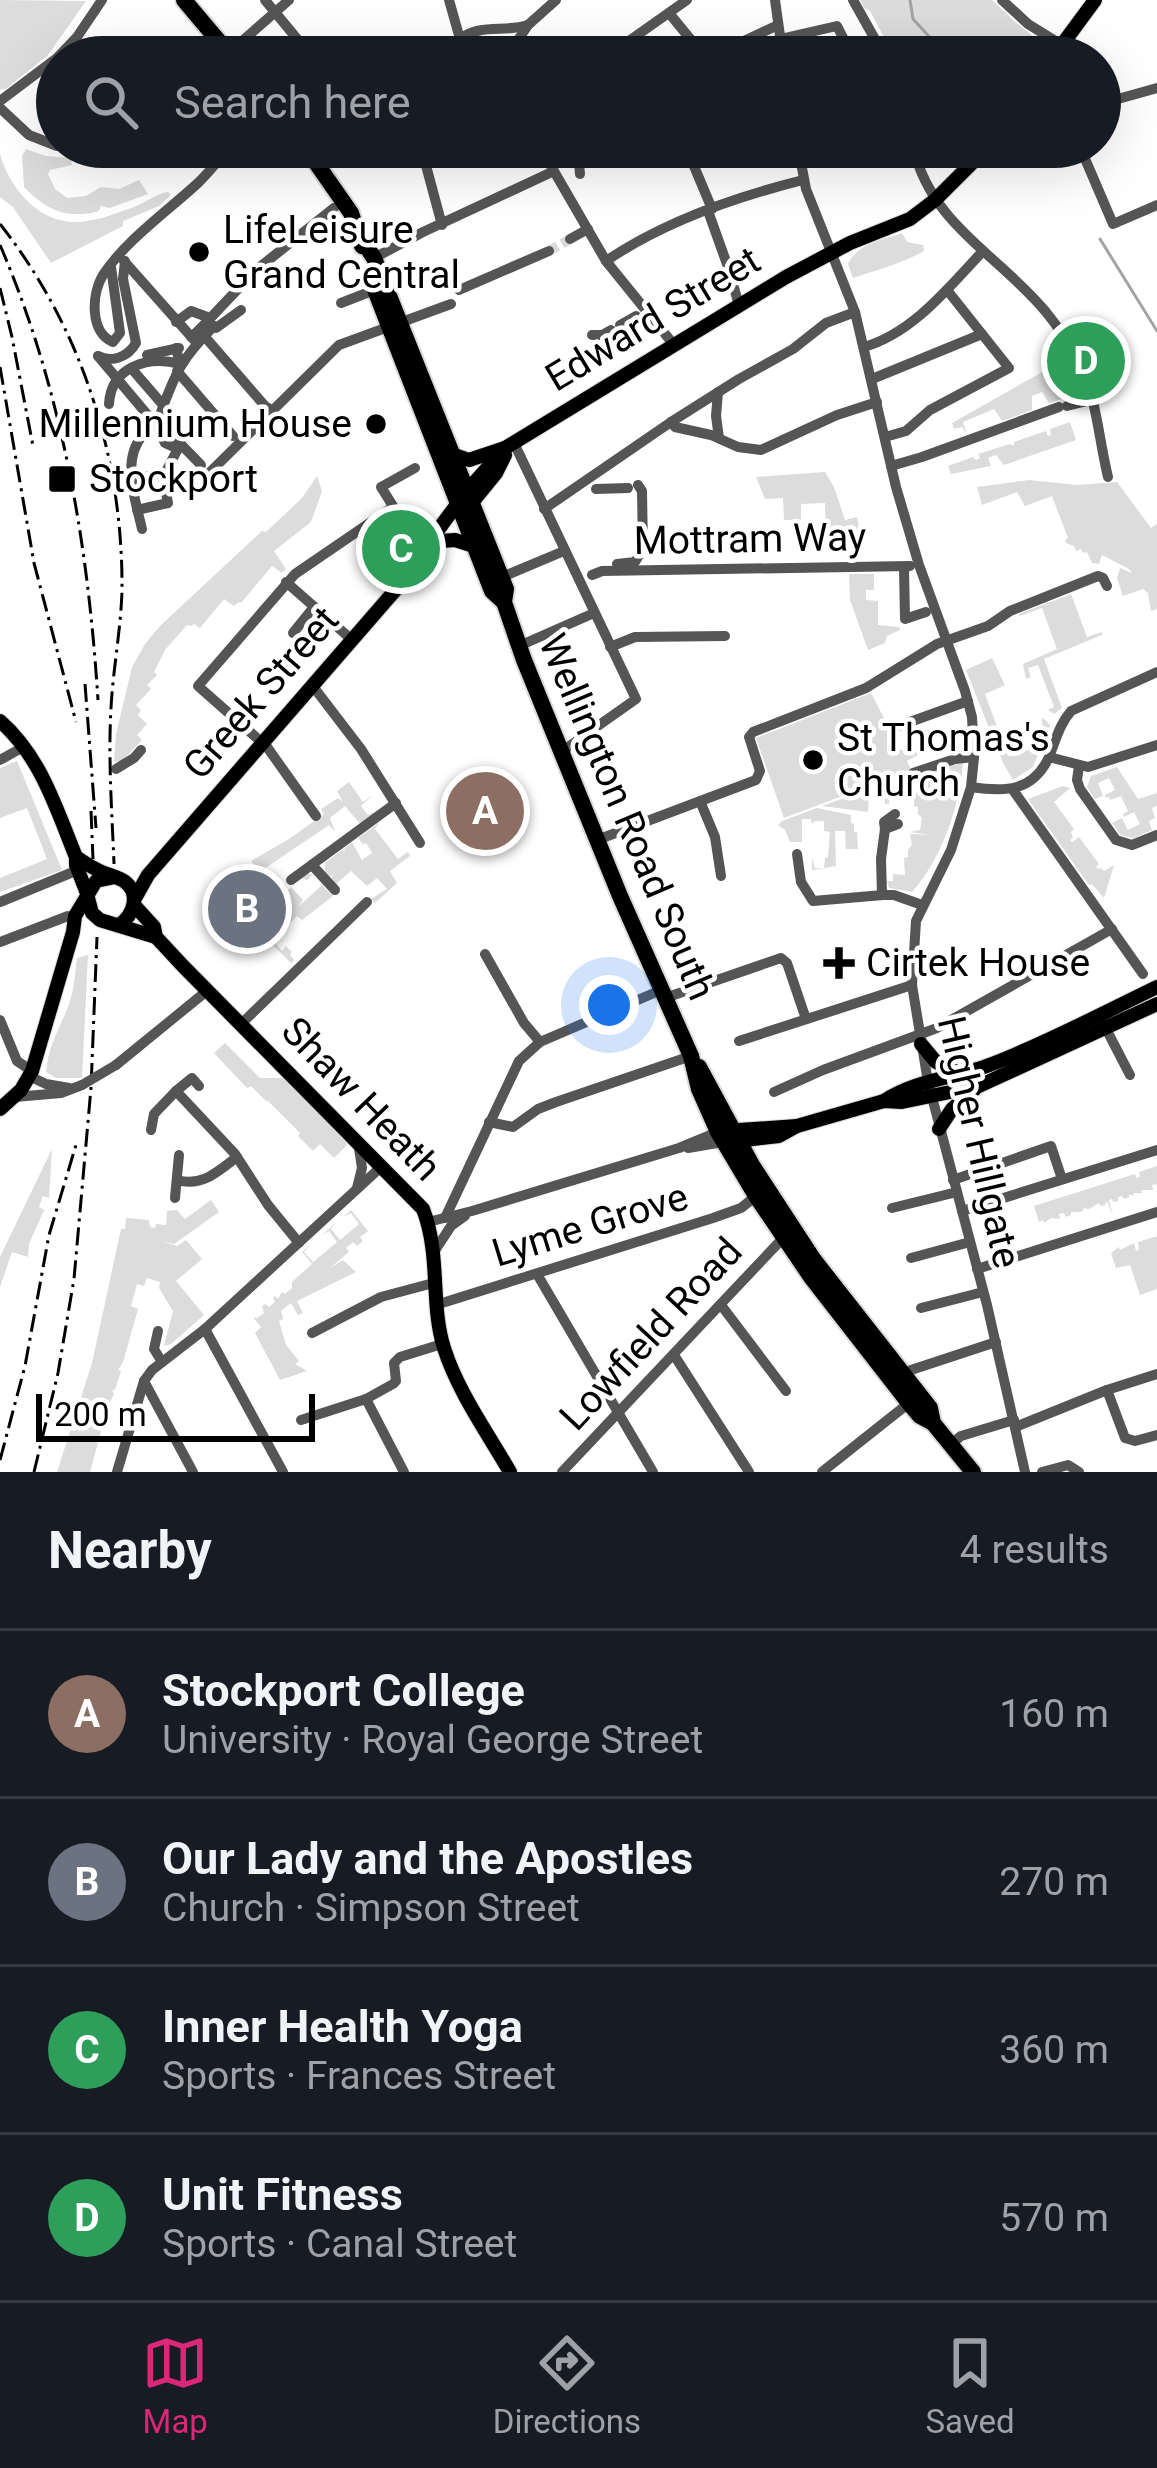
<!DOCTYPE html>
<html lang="en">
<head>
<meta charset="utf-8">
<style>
	:root { --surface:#171b24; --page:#20242c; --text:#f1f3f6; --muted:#9ea1a6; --line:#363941; --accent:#db2777 }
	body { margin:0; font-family:Roboto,sans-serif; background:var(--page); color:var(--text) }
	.scale { position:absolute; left:36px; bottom:30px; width:279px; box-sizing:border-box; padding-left:12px; border:6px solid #000; border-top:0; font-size:33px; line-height:42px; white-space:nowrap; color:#000; -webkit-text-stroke:9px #fff; paint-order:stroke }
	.you { position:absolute; left:609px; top:1005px; width:42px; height:42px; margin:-30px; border:9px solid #fff; border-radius:50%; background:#1a73e8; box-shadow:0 0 0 18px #1a73e833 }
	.badge { display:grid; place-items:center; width:78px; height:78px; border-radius:50%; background:var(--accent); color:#fff; font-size:39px; font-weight:700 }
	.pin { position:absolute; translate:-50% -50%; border:6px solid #fff; box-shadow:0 3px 12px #0006 }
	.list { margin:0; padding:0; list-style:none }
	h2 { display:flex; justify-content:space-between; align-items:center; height:156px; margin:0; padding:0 48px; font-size:51px }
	h2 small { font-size:39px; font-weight:400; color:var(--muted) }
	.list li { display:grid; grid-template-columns:78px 1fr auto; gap:36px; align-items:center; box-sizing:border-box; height:168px; padding:0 48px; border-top:3px solid var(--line) }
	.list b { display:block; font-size:45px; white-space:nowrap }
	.list p { margin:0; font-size:39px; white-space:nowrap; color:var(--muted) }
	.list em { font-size:39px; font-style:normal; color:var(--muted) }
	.icon { flex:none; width:66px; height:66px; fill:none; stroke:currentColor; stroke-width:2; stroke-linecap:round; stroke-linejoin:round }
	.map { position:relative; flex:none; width:1157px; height:1472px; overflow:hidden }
	.search { position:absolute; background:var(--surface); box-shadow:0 12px 48px #0002; left:36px; right:36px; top:36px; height:132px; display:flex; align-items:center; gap:30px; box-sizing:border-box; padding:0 42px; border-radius:66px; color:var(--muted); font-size:45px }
	.sheet { height:828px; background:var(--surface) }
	nav { display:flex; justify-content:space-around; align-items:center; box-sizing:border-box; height:168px; border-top:3px solid var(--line); background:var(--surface); font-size:33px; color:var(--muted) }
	nav a { display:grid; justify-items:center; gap:6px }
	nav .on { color:var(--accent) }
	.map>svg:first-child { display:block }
</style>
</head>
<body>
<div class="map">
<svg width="1157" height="1472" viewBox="0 0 1157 1472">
	<rect width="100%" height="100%" fill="#fff"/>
	<g fill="#dcdcdc">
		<path d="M0,0L86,1L48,55L7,88L0,90Z"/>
		<path d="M860,0H992L1014,21L1049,49L1044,57H916L906,44L893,54L870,11L864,8Z"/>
		<path d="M26,149L46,156L71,158L72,165L50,170L48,174L55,189L67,198L86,196L101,187L119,189L139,180L148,194L110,208L101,206L99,211C67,220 46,210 24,187L22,156Z"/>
		<path d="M0,154C10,189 39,224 79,222C97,221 117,213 134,207C147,202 155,194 168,192L171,195L159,206L123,221V226L51,263L13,207L0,197Z"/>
		<path d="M902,233L907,242L923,245L924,251C903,263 877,270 853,278L848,264C857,244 882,240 902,233Z"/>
		<path d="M1058,358L1069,387L1065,398L1049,403L1042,392L1032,396V410L1002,421L994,409L963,422L967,435L962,427L954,429L952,423L1051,367L1050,364Z"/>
		<path d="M1070,422L1076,440L1004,465L996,455L988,458L991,466L951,474L948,466L973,457L976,460L980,458L978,454L1010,444L1014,446V442L1046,431L1048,436L1051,435L1050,429Z"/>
		<path d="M825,472L834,487L845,520L857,517L861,538L819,541V538L826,537L825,503L801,504V520H784L783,498L765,499L756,477Z"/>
		<path d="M317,476L322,491L311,522L274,551L286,569L282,573L272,566L241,603L239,602L234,606L224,599L200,628L194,624L191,626L187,625L165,650L154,672L157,675L147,685L151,689L136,705L141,710L138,715L147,724L137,735L142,740L122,761L114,762L116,734L132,667L145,644L160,626L262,531L266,532L302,498Z"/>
		<path d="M1029,480L1077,485L1117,482L1151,528L1157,524V609L1151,611L1148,593L1143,589L1123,596L1117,578L1120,568L1132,573L1129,569L1102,555L1099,564L1092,563L1087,552L1083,553L1081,549L1076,551L1074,546L1066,543L1065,540L1068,538L1052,496L1025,506L1017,492L982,505L977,487Z"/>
		<path d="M849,574H874V590H866V600L878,601V625L899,627L900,630L887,636L885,643L868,650L850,600Z"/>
		<path d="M1071,594L1087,637L1102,632V635L1044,659L1062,708L1054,714L1048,710L1054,707L1038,665L1028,668L1031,677L1026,679L1023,664L1057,649L1042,608L1020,616L1019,614Z"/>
		<path d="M992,658L1005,685L985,694L1008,756H1016L1034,747L1029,730L1042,726V717L1050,725L1033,767L1013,780L1003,763L966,670Z"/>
		<path d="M871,693L900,749L905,752L910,750L909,746L914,744L916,748L919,747L921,753L907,761L911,770L784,818L756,738Z"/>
		<path d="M17,761L62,870L0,892V878L47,859L27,808L0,818V768Z"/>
		<path d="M963,763C960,806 941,860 912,892L889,888L887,881H893V874L905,875L904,858L908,857V850L912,845L910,834L931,835L909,832L920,830L922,818L918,814V807L914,806V782L894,785L895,797H889V804H885L884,792H869L868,812L822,806L888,782L889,786L890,781L911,774Z"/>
		<path d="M1117,767L1138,799L1157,793V806L1152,808L1155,818L1149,821L1152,830L1134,838L1121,835L1112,823L1122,818L1128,830L1140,824L1134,812L1124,817L1123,814L1128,811L1121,796L1110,800L1109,797L1106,798L1105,795L1115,790L1109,778L1098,783L1103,796L1095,799L1087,787L1091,776Z"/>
		<path d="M349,782L363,802L374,794L361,806L368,815L380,809L360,824L345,806L330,818L335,832L329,825L264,869L270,880L277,875L282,882L274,887L251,861L289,839L324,814L321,809L338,798L343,802L337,791Z"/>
		<path d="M1063,786L1070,788L1054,802L1074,829L1071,832L1073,837L1070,840L1072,842L1079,837L1099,864L1096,867L1098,869L1101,868L1104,871L1114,865L1104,898L1092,884L1089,885L1028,799Z"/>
		<path d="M817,808L851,815V823L854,824V832H857L858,849H846L845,831H835L836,866L812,870V857L815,868H824L825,858L828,857L830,832L824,831V821H815L812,824L811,819H802V842H790L785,830L778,825L782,821Z"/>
		<path d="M380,822L375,829L398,859L408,852L410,856L390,871L397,883L375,903L371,899L387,889L377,878L367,886L351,871L336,884L331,878L335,873L330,877L325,871V863L342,850L345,852L344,849L352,842L362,860L372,853L366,843L363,844L358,838Z"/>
		<path d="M304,874H313L307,880L301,878L291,887L303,900L298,907L322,885L333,896L302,920L297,916L272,940L282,951L286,946L292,952L290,955L294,960L291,963L258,930C272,909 284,892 304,874Z"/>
		<path d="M88,955L82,1078H56L46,1072C48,1047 59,1029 68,1007C74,992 75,974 77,958Z"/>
		<path d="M225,1043L260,1078H284L347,1143L346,1146L334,1158L320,1144L313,1151L298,1136L300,1133L268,1101H266L251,1086L247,1088L214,1053Z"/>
		<path d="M52,1149L49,1198L43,1196L39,1207L44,1210L29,1244L28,1257L12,1252L0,1287V1257Z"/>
		<path d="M1157,1166V1184L1152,1185L1153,1190H1141L1142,1193H1134L1133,1196L1129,1194V1197L1124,1199L1122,1196L1118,1197V1201L1113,1202L1112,1199L1109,1200L1113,1216L1107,1201L1105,1205L1100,1206L1099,1203L1089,1209L1084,1208L1082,1212H1071V1215L1066,1217L1064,1213L1059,1214L1060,1219L1051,1218L1044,1223L1043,1220L1039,1222L1034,1206L1135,1174L1136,1178L1140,1177L1139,1172Z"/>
		<path d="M211,1200L219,1212L174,1244L162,1241L177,1246L186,1240L202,1259L176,1281L204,1315L171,1344L164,1346L173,1311L159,1288L160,1282L147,1278L144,1286L137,1284L131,1306L138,1309L123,1362L118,1370L121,1371L115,1390H112L114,1394L108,1406L90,1472H57L92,1363L121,1229H125L126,1218L149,1220L150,1227L155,1228L156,1224L166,1225L167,1211L177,1210L185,1219Z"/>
		<path d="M351,1210L368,1231L360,1237L363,1241L357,1246L353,1242L346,1248L349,1252L330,1268L343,1260L356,1272L297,1301L303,1313L298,1315L291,1303L281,1311L283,1319L279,1321L286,1345L299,1361L295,1364L307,1371L280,1380L255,1333L261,1327L253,1317L257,1318L264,1313L262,1306L265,1304L269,1307L275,1302L273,1298L275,1296L278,1299L282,1292L285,1294L292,1288V1282L312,1264L302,1252L310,1245L304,1252L313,1262L337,1242L329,1231L322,1235L337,1222L331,1229L340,1240L359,1224L351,1213L343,1217Z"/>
		<path d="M1157,1236V1289L1140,1295L1130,1265L1116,1268L1111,1253L1119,1247L1120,1250L1134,1243L1136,1251L1139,1250L1138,1242Z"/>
	</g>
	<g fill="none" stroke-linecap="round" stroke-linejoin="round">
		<g stroke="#a3a3a3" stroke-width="3">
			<path d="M910,0L913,19L948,57"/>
			<path d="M1100,239L1157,331"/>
		</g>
		<path stroke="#d9d9d9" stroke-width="10" stroke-dasharray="10 5" stroke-linecap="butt" d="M549,251L570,239"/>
		<g stroke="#dbdbdb" stroke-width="16">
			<g id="major">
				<path d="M1053,57L1095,0"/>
				<path d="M452,454L469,460L505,448"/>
				<path d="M466,510L496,473L505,455"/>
				<path d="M440,541L455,540L474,546"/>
				<path d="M424,554L429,542L467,491L505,448L786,277L850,243L910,219L935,200L988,147"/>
				<path d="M0,721C41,757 56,808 76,857V865L88,896"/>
				<path d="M76,857C85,863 94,869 104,873C107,874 121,879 124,881C141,893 134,915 119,925"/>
				<path d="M88,898L92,913L100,920L156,937"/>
				<path d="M134,900L148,875L431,549"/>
				<path d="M134,905L154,927L156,937L182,965L423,1209C441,1256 430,1304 444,1348C458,1392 487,1432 510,1472"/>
				<path d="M921,1044L936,1062L959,1073"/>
				<path d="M884,1101C917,1079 957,1078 992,1064C1049,1042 1103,1013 1157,987"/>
				<path d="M0,1109L21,1090L32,1071L73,932L75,916L96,881L115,877"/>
				<path d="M939,1129L952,1109L975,1089"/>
				<path d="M724,1131L797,1126"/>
				<path d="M729,1142L779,1136L797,1126L884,1101L902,1102L979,1086L1157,1004"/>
			</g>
		</g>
		<g stroke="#dbdbdb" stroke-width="20">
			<g id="highway">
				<path d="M184,0L232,57"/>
				<path d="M305,147L351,213L362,246"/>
				<path d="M360,237L374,258L506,589L504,602L524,660L620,896L691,1056L699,1089L718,1132L756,1196L811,1277L909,1403L920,1416L933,1423"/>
				<path d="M370,277L492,591L504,602"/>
				<path d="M699,1067L752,1165L814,1260L930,1408L933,1423L973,1472"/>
			</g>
		</g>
		<g stroke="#555" stroke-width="10">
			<path d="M265,0L312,57"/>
			<path d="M449,0L460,39"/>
			<path d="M775,0L783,57"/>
			<path d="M853,0L885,57"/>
			<path d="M1002,0L1028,24L1062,45"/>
			<path d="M669,13L705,57"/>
			<path d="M780,39L837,26L853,57"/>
			<path d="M510,52L528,25L556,0"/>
			<path d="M609,55L687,0"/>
			<path d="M58,57L77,37L102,0"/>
			<path d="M224,57L289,0"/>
			<path d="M457,57L460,39C481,23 504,33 528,25"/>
			<path d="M710,57L778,25"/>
			<path d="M0,101L57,58"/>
			<path d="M1100,104L1157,88"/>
			<path d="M0,108L29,135L57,146"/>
			<path d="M421,147L442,225"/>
			<path d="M540,147L606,261L674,345"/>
			<path d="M686,147L712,209"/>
			<path d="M798,147L806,189L855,312L896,487L919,565L965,691L972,717L974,757L971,787L951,850L916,921L912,985L928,1082L987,1305L1025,1472"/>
			<path d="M913,147C932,226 998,254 1046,312C1061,331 1078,354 1086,376C1097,408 1100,444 1108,477"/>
			<path d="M1080,147L1113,224L1157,205"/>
			<path d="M580,174L579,163L613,147"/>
			<path d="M708,211L728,267L739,305"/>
			<path d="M570,239L588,229"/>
			<path d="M374,258L423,232L554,171"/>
			<path d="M124,261L195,341"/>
			<path d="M606,261C663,222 735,197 803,180"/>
			<path d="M111,267L120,333L113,342C90,333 91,295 103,275C125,241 169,210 199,182C210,171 220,158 231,147"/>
			<path d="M459,290L549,251"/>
			<path d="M341,303L377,289"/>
			<path d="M176,322L191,311L210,318"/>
			<path d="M209,323L216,328L241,310"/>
			<path d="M620,325L636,316"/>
			<path d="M199,330L256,270L334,208"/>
			<path d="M592,335H602L611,330"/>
			<path d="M191,337L199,330L265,406L274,412"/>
			<path d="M864,347C913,333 949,287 983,251"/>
			<path d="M147,355L179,348"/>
			<path d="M98,356L156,425L164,427L201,465"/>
			<path d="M98,356C112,363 128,357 136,343L123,279L125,261"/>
			<path d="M131,368L163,405"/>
			<path d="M177,371L233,436"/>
			<path d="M872,379L982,334"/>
			<path d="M718,392L716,416L719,438"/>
			<path d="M109,404C111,367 148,355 180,364L176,348"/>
			<path d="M1067,406L1091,400"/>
			<path d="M671,422L675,427L711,435L738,447L761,450L837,415L877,402"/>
			<path d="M156,425L165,443L178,449"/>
			<path d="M885,437L906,431L930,410L1009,368L947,290"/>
			<path d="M514,443L636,699L561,752"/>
			<path d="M891,466L922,457L1059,407"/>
			<path d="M204,478L339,345L451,304"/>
			<path d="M131,480L164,472"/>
			<path d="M596,489L628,488"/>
			<path d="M544,509L671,422L739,379L793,349L826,323L855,312"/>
			<path d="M137,510L168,503L163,477L181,443"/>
			<path d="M142,529C136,502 121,461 142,436C149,428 156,427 160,415C175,373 182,358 214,326"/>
			<path d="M415,541L381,487L415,468"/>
			<path d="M617,564L635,562L643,549L642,491L638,485"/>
			<path d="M904,568L905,619L926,612"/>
			<path d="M592,575L602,571L910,566"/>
			<path d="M502,577L564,551"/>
			<path d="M286,582L351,639"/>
			<path d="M293,633L314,607"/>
			<path d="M519,646L594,613"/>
			<path d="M610,647L635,637L725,636"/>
			<path d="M312,685L361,749L420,843"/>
			<path d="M896,727L968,701"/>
			<path d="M1049,757L1088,767L1157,745"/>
			<path d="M0,760L25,746"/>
			<path d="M1079,766L1077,780L1080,789L1116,840L1132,845L1157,835"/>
			<path d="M116,769L134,758L141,750"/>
			<path d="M913,773L955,759L974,757"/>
			<path d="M971,787C1005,792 1033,792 1049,757C1056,740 1059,725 1071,711L1157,672"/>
			<path d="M1013,790L1143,974"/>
			<path d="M700,801L715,837L721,876"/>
			<path d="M316,816L267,747L198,686L295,574L393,507"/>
			<path d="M885,829L884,822L895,814"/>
			<path d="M597,840L756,780L760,771L749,737L753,732L866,688L937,644L988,626L1010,611L1098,576L1103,578L1107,586"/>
			<path d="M797,854L801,882L813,901L883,895H894L922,905"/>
			<path d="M312,865L335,890"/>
			<path d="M291,880L396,803"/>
			<path d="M882,895L881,859L885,829L898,824"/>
			<path d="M0,902L78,870"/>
			<path d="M0,942L68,916"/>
			<path d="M485,954L524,1023L540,1042"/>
			<path d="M665,998L781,958L787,963L806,1019"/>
			<path d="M0,1020L17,1061L32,1071"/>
			<path d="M1103,1023L1130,1075"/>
			<path d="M241,1024L367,902"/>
			<path d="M739,1041L912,985"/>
			<path d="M116,1065L208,990"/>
			<path d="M29,1076L46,1084L69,1088"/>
			<path d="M176,1091L192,1078L199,1086"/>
			<path d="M774,1092L823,1070L937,1028L1112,929"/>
			<path d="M15,1097L61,1093L82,1085"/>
			<path d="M489,1122L513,1127L538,1109L556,1102L691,1056"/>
			<path d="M151,1130L154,1114L176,1091L235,1154L268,1205L299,1243"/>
			<path d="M688,1148L723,1142"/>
			<path d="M177,1180C203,1187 217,1172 237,1157"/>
			<path d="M953,1180L1051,1146L1062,1179"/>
			<path d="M357,1188L362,1168L358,1142"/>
			<path d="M175,1198L179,1155"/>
			<path d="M892,1208L957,1192"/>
			<path d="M962,1211L1157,1150"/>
			<path d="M445,1218L519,1061L540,1042L661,990"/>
			<path d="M428,1222L472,1211L679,1148L718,1132"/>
			<path d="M434,1252L451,1226L465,1216"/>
			<path d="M911,1258L970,1242"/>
			<path d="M977,1269L1157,1212"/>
			<path d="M537,1274L653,1472"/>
			<path d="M439,1304L713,1218L741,1208L756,1196"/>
			<path d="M721,1305L786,1391"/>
			<path d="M921,1308L983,1292"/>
			<path d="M205,1329L283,1472"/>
			<path d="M158,1331L154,1349L162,1362"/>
			<path d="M312,1333L381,1297L437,1282"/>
			<path d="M674,1355L749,1472"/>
			<path d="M904,1375L911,1370L996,1342"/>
			<path d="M144,1381L193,1472"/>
			<path d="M1107,1390L1125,1438L1135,1441L1157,1435"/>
			<path d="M366,1399L404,1472"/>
			<path d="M301,1420L366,1399L393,1384L396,1381L394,1363L400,1357L442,1344"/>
			<path d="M1015,1427L1107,1390L1157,1374"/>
			<path d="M951,1444L961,1436L1014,1420"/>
			<path d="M117,1472L144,1381L152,1370L205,1329L382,1166"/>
			<path d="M562,1472L784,1237"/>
			<path d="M822,1472L909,1403"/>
			<path d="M1042,1472L1068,1465L1079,1472"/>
		</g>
		<use href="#major" stroke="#000" stroke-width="14"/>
		<use href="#highway" stroke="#000" stroke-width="16"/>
		<g stroke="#000" stroke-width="3" stroke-dasharray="18 6 3 6" stroke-linecap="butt">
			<path d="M0,224C82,328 123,458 122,590C121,629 113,669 111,708C108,760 112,812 114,864"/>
			<path d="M0,245C62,389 88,543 98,700"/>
			<path d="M0,288L12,337L33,446"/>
			<path d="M0,367L34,563L76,722"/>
			<path d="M85,684L96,828"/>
			<path d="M91,811L93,859"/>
			<path d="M0,1460L25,1366L49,1235L76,1145"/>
			<path d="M34,1472L58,1373L74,1279L91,1088L97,937"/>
		</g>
		<path stroke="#555" stroke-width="10" d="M82,1085L116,1065"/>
	</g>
	<g fill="#000" stroke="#fff" stroke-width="4.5">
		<circle cx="199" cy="252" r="12"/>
		<circle cx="376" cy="424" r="12"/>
		<rect x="47" y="464" width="30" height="30" rx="6"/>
		<circle cx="813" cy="760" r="12"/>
		<path d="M833 945h12v12h12v12h-12v12h-12v-12h-12v-12h12z"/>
	</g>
	<g text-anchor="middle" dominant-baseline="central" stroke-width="9" stroke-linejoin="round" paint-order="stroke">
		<g font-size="39" fill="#000" stroke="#fff" text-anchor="start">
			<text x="223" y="230">LifeLeisure<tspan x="223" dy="45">Grand Central</tspan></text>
			<text x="352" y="424" text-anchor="end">Millennium House</text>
			<text x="89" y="479">Stockport</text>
			<text x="837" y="738">St Thomas's<tspan x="837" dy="45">Church</tspan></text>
			<text x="866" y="963">Cirtek House</text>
		</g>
		<g font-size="39" fill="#000" stroke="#fff">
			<text transform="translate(653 319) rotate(-31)">Edward Street</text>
			<text transform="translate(750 539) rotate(-1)">Mottram Way</text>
			<text transform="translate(261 693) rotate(-49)">Greek Street</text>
			<text transform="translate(627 817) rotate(67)">Wellington Road South</text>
			<text transform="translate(361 1099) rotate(46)">Shaw Heath</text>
			<text transform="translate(979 1142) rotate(77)">Higher Hillgate</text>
			<text transform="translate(590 1225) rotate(-17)">Lyme Grove</text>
			<text transform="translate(651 1334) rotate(-47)">Lowfield Road</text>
		</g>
	</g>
</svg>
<div class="scale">200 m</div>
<div class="you"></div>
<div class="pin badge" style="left:485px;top:811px;background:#8d6e63">A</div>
<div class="pin badge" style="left:247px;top:909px;background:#6b7280">B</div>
<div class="pin badge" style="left:401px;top:549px;background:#2e9e5b">C</div>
<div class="pin badge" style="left:1086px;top:361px;background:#2e9e5b">D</div>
<div class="search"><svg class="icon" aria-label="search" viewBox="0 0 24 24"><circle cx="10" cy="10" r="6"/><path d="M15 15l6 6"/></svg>Search here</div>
</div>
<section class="sheet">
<h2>Nearby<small>4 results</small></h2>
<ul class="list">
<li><span class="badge" style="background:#8d6e63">A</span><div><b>Stockport College</b><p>University · Royal George Street</p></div><em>160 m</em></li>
<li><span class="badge" style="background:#6b7280">B</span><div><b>Our Lady and the Apostles</b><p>Church · Simpson Street</p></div><em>270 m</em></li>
<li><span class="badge" style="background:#2e9e5b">C</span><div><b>Inner Health Yoga</b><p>Sports · Frances Street</p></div><em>360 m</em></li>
<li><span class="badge" style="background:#2e9e5b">D</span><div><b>Unit Fitness</b><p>Sports · Canal Street</p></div><em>570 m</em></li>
</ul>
</section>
<nav>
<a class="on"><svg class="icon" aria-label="map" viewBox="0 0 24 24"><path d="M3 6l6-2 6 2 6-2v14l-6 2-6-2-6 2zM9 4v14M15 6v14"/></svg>Map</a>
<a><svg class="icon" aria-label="directions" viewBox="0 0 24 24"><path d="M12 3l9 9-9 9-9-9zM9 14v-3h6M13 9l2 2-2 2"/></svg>Directions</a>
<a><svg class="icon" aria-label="saved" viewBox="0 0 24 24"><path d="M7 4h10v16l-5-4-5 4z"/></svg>Saved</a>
</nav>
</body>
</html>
